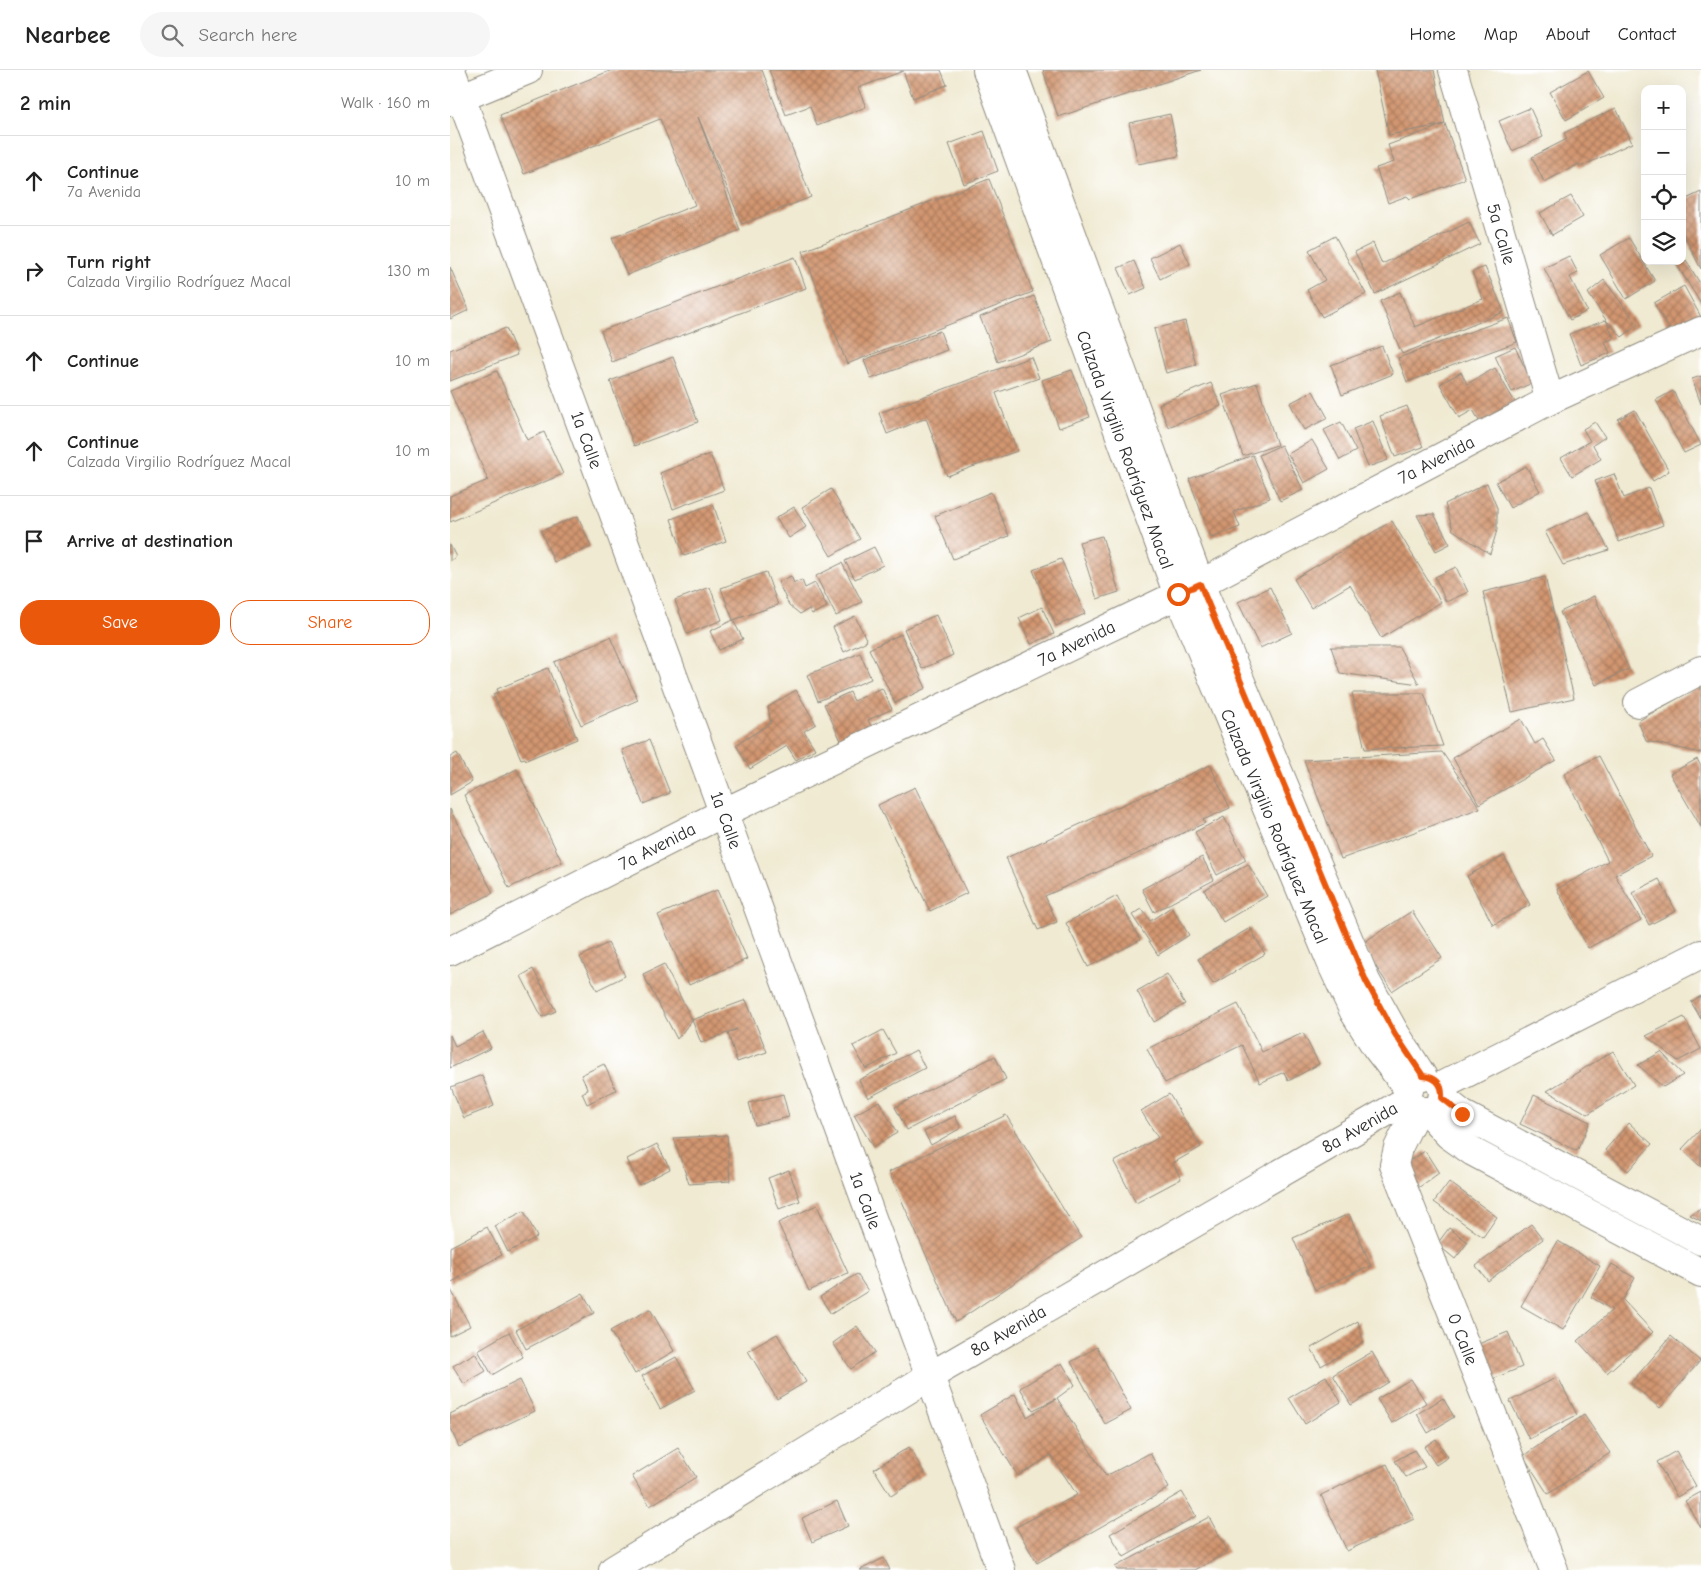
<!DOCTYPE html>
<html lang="en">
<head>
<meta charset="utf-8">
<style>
	:root { --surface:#fff; --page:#f6f6f6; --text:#222; --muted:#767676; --line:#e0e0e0; --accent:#ea580c }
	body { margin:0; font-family:"Comic Neue",sans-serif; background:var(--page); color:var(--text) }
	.controls { position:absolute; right:15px; top:15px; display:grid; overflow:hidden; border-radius:10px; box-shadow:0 5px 20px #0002 }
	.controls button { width:45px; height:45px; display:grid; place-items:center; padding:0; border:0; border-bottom:1px solid var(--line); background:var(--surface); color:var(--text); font:25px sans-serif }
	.stop { position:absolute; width:15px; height:15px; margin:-11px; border:4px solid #ea580c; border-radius:50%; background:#fff }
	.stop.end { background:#ea580c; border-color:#fff; box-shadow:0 1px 5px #0008 }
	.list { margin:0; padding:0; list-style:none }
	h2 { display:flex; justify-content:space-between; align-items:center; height:65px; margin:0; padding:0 20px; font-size:21px }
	h2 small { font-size:16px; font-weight:400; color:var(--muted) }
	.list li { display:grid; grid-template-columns:32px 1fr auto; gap:15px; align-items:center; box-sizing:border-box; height:90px; padding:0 20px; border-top:1px solid var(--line) }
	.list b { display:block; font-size:19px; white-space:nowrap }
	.list p { margin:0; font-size:16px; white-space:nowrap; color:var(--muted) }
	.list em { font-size:16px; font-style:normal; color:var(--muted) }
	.actions { display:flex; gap:10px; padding:15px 20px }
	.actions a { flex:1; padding:11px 0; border:1px solid var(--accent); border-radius:20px; text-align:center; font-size:18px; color:var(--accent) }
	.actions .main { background:var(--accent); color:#fff }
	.icon { flex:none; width:28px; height:28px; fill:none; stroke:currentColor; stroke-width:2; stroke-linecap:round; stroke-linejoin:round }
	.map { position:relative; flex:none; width:1251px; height:1500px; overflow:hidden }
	header { display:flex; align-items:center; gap:30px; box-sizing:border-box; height:70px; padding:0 25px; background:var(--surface); border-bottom:1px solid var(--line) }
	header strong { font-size:24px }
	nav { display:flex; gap:28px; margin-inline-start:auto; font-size:18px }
	.search { width:350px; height:45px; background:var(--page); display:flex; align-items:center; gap:12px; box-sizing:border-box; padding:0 18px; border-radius:28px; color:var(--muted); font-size:19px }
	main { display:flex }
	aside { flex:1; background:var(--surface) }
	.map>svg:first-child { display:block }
</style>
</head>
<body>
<header>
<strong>Nearbee</strong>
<div class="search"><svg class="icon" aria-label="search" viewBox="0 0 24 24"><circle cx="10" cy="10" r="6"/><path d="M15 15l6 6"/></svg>Search here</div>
<nav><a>Home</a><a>Map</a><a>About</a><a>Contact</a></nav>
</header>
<main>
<aside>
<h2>2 min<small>Walk · 160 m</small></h2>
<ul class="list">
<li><svg class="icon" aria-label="ahead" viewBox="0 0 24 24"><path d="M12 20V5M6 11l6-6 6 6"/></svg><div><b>Continue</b><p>7a Avenida</p></div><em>10 m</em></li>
<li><svg class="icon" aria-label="right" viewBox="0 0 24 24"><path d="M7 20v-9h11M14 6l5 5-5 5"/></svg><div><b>Turn right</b><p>Calzada Virgilio Rodríguez Macal</p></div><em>130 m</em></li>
<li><svg class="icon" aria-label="ahead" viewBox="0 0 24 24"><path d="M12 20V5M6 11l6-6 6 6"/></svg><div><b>Continue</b></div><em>10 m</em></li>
<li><svg class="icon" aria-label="ahead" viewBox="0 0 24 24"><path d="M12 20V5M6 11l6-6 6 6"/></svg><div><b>Continue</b><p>Calzada Virgilio Rodríguez Macal</p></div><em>10 m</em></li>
<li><svg class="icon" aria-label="arrive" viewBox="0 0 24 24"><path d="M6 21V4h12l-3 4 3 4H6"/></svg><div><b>Arrive at destination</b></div></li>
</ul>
<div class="actions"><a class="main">Save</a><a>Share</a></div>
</aside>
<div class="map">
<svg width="1251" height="1500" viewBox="0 0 1251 1500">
	<defs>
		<pattern id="building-cross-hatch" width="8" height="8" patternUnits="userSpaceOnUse" patternTransform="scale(1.25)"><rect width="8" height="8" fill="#d29671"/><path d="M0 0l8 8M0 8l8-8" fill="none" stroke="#ab7b5d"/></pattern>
	</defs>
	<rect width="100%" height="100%" fill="#fff"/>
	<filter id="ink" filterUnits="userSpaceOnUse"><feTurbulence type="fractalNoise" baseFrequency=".02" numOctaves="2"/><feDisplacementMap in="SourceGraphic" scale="10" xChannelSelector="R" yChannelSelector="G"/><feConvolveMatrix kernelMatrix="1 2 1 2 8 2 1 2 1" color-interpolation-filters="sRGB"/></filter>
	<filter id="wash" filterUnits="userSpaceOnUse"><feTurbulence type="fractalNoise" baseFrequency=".0096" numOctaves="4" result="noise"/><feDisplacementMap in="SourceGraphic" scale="20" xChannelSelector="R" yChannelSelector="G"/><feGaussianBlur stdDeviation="1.12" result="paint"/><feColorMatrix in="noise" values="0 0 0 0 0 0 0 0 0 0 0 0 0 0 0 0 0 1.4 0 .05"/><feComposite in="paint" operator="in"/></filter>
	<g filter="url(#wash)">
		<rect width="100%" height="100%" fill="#f0ead2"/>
		<g id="blocks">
			<g fill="url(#building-cross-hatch)">
				<path d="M162,0H312L361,127L292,154L248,47L290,160L177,205L162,168L245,135L210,49L74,104L50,45Z"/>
				<path d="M319,0H491L497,15L463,28L453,1L408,18L416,37L367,56L360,36L336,45Z"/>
				<path d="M593,0H751L608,47Z"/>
				<path d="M925,0H984L995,54L939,65Z"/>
				<path d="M1138,1L1154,28L1116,50L1100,22Z"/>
				<path d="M1080,38L1093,67L1062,81L1049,51Z"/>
				<path d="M1166,38L1182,73L1130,97L1129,94L1094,112L1082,87L1117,69L1114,63Z"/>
				<path d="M720,44L729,86L688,94L679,53Z"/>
				<path d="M995,54L1015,109L960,129L957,126L938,133L926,98L944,92L938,75Z"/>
				<path d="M534,61L548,101L514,114L499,74Z"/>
				<path d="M539,109L583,222L397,294L353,181Z"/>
				<path d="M1251,122V199L1232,161V131Z"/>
				<path d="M1121,126L1133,147L1102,165L1090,143Z"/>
				<path d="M1019,152L1030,174L925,224L905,182L923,173L932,194Z"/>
				<path d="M885,166L916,224L872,247L857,220L875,210L859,180Z"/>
				<path d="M1179,168L1205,211L1176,229L1150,185Z"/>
				<path d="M730,173L740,194L710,209L700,188Z"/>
				<path d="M1119,186L1128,203L1120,207L1137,241L1120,250L1094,198Z"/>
				<path d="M345,187L356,218L162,292L151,261Z"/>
				<path d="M1236,190L1251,215V234L1227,195Z"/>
				<path d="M684,191L696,218L680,225L668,198Z"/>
				<path d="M0,197L19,240L0,249Z"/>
				<path d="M1035,197L1054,242L952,284L930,231L950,222L965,257L1033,229L1022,202Z"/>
				<path d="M1154,210L1188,255L1172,267L1156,250L1138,223Z"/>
				<path d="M1234,216L1251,247V253L1224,268L1204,233Z"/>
				<path d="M584,226L602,272L548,292L530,247Z"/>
				<path d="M1058,248L1067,272L957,312L948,288Z"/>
				<path d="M1156,250L1164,268L1155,272L1160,283L1131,295L1119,264Z"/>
				<path d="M735,251L746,295L716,303L704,259Z"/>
				<path d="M56,258L67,285L0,311V280Z"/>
				<path d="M490,261L497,280L421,309L414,290Z"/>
				<path d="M932,276L943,304L892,325L881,295Z"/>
				<path d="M1065,277L1082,313L1062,322L1045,286Z"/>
				<path d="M223,287L248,352L184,376L160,311Z"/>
				<path d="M581,287L589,308L546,323L567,381L497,406L476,348L437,364L429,343Z"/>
				<path d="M1045,298L1066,334L1031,354L1023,340L1009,348L990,314L1011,302L1017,314Z"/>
				<path d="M622,300L640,347L609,358L592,310Z"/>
				<path d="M47,301L77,370L94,362L113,404L0,452V426L38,410L0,321Z"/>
				<path d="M1251,306V334L1242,309Z"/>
				<path d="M761,313L771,336L718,357L709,334Z"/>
				<path d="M807,313L827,375L793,386L772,325Z"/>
				<path d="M863,321L878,348L854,360L840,333Z"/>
				<path d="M1223,321L1251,375L1234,383L1206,330Z"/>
				<path d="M957,336L973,377L945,387L930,346Z"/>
				<path d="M1185,340L1219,401L1203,411L1168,349Z"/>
				<path d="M923,351L938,390L918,397L903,359Z"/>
				<path d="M891,352L906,381L890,390L874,360Z"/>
				<path d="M1145,352L1155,367L1143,375L1151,389L1122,406L1111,388L1140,371L1133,359Z"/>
				<path d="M862,370L879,399L854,413L838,384Z"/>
				<path d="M831,375L853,420L830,431L809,385Z"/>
				<path d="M260,384L274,420L223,439L210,403Z"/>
				<path d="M803,385L820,428L784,442L790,457L761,468L739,409Z"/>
				<path d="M1076,396L1090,421L1060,438L1046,412Z"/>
				<path d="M1164,404L1174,428L1199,418L1213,455L1169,472L1145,411Z"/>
				<path d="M1037,413L1047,438V460L1040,484L1003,460L995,434Z"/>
				<path d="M381,419L410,469L381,486L352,437Z"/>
				<path d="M541,422L559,466L503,489L485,446Z"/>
				<path d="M263,434L276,471L234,486L221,449Z"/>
				<path d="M344,437L356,457L339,468L326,448Z"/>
				<path d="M1138,442L1159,480L1113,495L1095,462Z"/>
				<path d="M984,444L1000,474L986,481L967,445Z"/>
				<path d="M128,446L141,477L104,492L91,461Z"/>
				<path d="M942,451L991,532L931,568L900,515L861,538L844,509Z"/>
				<path d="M652,466L669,522L647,529L629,472Z"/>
				<path d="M0,475L6,487L0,491Z"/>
				<path d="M424,477L433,495L405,509L395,491Z"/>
				<path d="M611,489L635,544L606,556L583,500Z"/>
				<path d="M392,493L412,532L386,546L366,506Z"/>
				<path d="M1006,497L1018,522L996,532L985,507Z"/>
				<path d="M316,502L328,535L283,550L271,518Z"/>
				<path d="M341,506L344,513L352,510L355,518L365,513L377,537L362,544L359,539L350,544L339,535L328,512Z"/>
				<path d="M1095,507L1124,628L1062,642L1033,522Z"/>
				<path d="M260,517L272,550L237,564L225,530Z"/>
				<path d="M820,517L842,563L810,578L788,532Z"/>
				<path d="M1144,526L1179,599L1146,615L1110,542Z"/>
				<path d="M592,537L604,564L581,574L569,548Z"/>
				<path d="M486,545L503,585L472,599L454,559Z"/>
				<path d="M405,546L417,571L394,582L383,557Z"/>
				<path d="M283,550L293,569L269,580L260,561Z"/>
				<path d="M451,564L476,618L445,633L419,579Z"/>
				<path d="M160,567L188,630L131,655L104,592Z"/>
				<path d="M881,577H949L969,614L890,603Z"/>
				<path d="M410,583L421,609L368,631L357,605Z"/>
				<path d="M98,598L127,669L76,690L75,688L71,689L43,624L48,622L47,619Z"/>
				<path d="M1251,615V683L1196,671L1188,651Z"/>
				<path d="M432,618L442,639L418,650L424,662L394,677L374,634L400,622L404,631Z"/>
				<path d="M346,620L366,654L354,661L365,679L346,690L337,676L300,699L286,675L321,653L318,637Z"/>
				<path d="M902,623H974L993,676L915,679Z"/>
				<path d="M1071,649L1085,674L1093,669L1106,690L1029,734L1003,688Z"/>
				<path d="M199,670L220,723L193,734L172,680Z"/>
				<path d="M992,682L1030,738L891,789L854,690Z"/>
				<path d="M7,683L22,712L0,725V687Z"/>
				<path d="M1149,686L1201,786L1165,805L1191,850L1138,878L1107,819L1158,791L1114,704Z"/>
				<path d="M1247,689L1251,696V757L1220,704Z"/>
				<path d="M760,695L780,738L753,750L755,753L595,826L607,852L588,860L556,788Z"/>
				<path d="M67,699L112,792L59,818L14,725Z"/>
				<path d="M465,717L517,823L480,841L428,735Z"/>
				<path d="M0,739L43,823L0,845Z"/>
				<path d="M774,747L796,790L767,805L745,762Z"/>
				<path d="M1054,786L1080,835L1043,855L1017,806Z"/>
				<path d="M752,787L764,810L704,842L692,819Z"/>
				<path d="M798,794L817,826L773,852L754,820Z"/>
				<path d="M1209,809L1226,841L1199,855L1182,823Z"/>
				<path d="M267,820L297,889L239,915L208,845Z"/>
				<path d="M667,826L690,870L638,897L616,853Z"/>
				<path d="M721,837L739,865L708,885L682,845L692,839L700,851Z"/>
				<path d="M962,841L992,888L942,921L911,874Z"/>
				<path d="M800,858L815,884L763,914L748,889Z"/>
				<path d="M158,873L175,906L147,920L130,887Z"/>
				<path d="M214,894L242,950L296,930L317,982L287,992L278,963L287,959L251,973L242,950L227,969L193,904Z"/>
				<path d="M83,899L106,941L92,947L71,906Z"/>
				<path d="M717,904L735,934L704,952L687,921Z"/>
				<path d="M1251,926V949L1241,932Z"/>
				<path d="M788,934L812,982L853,963L869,994L838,1011L834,1002L810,1013L792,975L715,1013L697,979Z"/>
				<path d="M1234,947L1251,979L1228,991L1196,966Z"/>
				<path d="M433,960L446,983L416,999L403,976Z"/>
				<path d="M33,962L41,978L0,998V965L5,976Z"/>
				<path d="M466,980L475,998L418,1028L409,1010Z"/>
				<path d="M1163,981L1184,1015L1138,1044L1097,1021Z"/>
				<path d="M1211,982L1233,1005L1213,1017L1188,995Z"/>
				<path d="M545,986L556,1009L457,1060L445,1037Z"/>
				<path d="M154,994L166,1020L137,1034L132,1023L138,1020L131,1005Z"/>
				<path d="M32,1005L44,1036L14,1048L1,1017Z"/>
				<path d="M333,1024L339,1047L305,1055L299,1033Z"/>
				<path d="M719,1024L751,1077L723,1093L731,1109L686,1133L664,1092L708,1068L691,1041Z"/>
				<path d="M1084,1025L1140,1052L1127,1081L1070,1054Z"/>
				<path d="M429,1031L447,1063L423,1077L404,1045Z"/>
				<path d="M556,1045L631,1168L506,1252L439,1102Z"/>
				<path d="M505,1046L511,1058L481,1075L474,1062Z"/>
				<path d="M1179,1053L1202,1074L1178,1101L1155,1080Z"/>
				<path d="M1251,1059V1097L1232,1079Z"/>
				<path d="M277,1065L280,1111L239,1114L224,1068Z"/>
				<path d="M207,1074L220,1099L189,1115L177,1089Z"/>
				<path d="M975,1081L989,1103L968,1118L953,1095Z"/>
				<path d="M339,1100L350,1131L329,1139L318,1108Z"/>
				<path d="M999,1112L1047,1147L1033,1167L984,1132Z"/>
				<path d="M367,1135L398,1203L359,1221L328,1153Z"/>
				<path d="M1251,1138V1151L1240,1145Z"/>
				<path d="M74,1141L87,1167L58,1182L45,1156Z"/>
				<path d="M899,1144L921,1196L865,1220L843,1168Z"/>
				<path d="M1081,1154L1093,1169L1038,1211L1026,1196Z"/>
				<path d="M37,1157L52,1185L0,1213V1177Z"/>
				<path d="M999,1158L1018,1172L1005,1189L987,1174Z"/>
				<path d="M1108,1171L1150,1196L1113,1260L1071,1236Z"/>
				<path d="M1162,1194L1185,1208L1173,1230L1203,1262L1157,1303L1128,1271L1162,1240L1141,1227Z"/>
				<path d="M407,1204L418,1221L381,1244L370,1227Z"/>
				<path d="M0,1218L20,1256L0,1266Z"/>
				<path d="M133,1223L144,1243L76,1279L66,1260Z"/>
				<path d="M200,1239L224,1281L185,1304L160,1261Z"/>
				<path d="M908,1251L913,1272L871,1296L861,1278Z"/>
				<path d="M407,1256L425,1282L401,1299L383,1273Z"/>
				<path d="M59,1262L73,1287L42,1305L28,1280Z"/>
				<path d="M1058,1262L1072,1297L1040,1310L1026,1275Z"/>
				<path d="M327,1264L356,1312L327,1329L298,1281Z"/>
				<path d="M1221,1266L1250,1291L1210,1338L1181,1313Z"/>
				<path d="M647,1277L681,1340L655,1354L621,1292Z"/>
				<path d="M922,1282L939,1312L901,1335L883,1305Z"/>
				<path d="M25,1283L36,1301L14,1314L3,1296Z"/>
				<path d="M226,1287L245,1320L210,1339L192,1306Z"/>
				<path d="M612,1293L625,1315L607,1328L656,1406L700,1383L719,1418L587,1493L566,1457L627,1425L601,1385L568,1406L530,1345L565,1324L577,1347L606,1329L583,1340L570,1318Z"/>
				<path d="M876,1306L891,1332L855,1354L839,1328Z"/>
				<path d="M1108,1307L1127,1345L1079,1369L1060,1331Z"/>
				<path d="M961,1309L976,1333L942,1353L927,1329Z"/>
				<path d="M70,1310L85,1341L9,1377L0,1358V1344Z"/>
				<path d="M993,1328L1004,1347L978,1363L967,1344Z"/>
				<path d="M1134,1345L1160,1383L1098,1424L1073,1386Z"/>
				<path d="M986,1369L998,1387L986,1395L974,1377Z"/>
				<path d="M459,1377L475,1404L441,1426L424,1399Z"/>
				<path d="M228,1378L246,1407L200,1436L182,1406Z"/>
				<path d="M964,1380L975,1397L956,1407L945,1391Z"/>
				<path d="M1226,1381L1246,1416L1227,1427L1207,1392Z"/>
				<path d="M937,1394L964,1449L897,1481L871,1425Z"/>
				<path d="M732,1422L746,1446L674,1487L660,1464Z"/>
				<path d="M1251,1422V1458L1235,1431Z"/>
				<path d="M387,1431L398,1456L362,1472L352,1448Z"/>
				<path d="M759,1447L778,1482L745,1500H667L665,1497Z"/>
				<path d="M434,1488L440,1500H410Z"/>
			</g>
		</g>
	</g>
	<g filter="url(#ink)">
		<use href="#blocks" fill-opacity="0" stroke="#8e8a7e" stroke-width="1"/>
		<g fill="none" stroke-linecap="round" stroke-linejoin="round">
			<g stroke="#8e8a7e" stroke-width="30">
				<g id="minor">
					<path id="s1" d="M1,0L551,1500"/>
					<path id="s2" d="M1003,0L1100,330"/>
					<path d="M1188,633L1251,600"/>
					<path id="s3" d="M0,881L273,743L750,514L1100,330L1251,261"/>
					<path d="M991,1016L1251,884"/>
					<path id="s4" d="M967,1039L948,1078L944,1095L1104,1500"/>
					<path id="s5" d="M163,1500L480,1306L959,1029"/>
				</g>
			</g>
			<g stroke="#8e8a7e" stroke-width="30">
				<g id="tertiary">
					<path id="s6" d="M537,0L728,525L883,897L904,942L926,977L959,1020"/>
					<path d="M562,0L750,514L916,911L945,963L973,1007"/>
					<path d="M0,32L78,0"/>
					<path d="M992,1028L1012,1044L1251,1171"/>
					<path d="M977,1041L999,1065L1023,1082L1251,1203"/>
				</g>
			</g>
			<use href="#minor" stroke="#fff" stroke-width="28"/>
			<use href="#tertiary" stroke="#fff" stroke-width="28"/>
		</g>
	</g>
	<g fill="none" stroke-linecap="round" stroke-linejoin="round" filter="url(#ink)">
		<path stroke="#ea580c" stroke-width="6" d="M728,524L750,514L916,911L945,964L973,1006C986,1007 993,1014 992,1028L1012,1044"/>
	</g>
	<g text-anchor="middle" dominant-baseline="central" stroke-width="4" stroke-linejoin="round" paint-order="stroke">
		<g font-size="18" fill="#2b2b2b" stroke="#fff">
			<text stroke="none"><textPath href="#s2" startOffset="171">5a Calle</textPath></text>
			<text stroke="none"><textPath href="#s1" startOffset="394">1a Calle</textPath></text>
			<text stroke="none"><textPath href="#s6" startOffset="404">Calzada Virgilio Rodríguez Macal</textPath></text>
			<text stroke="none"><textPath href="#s3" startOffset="1102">7a Avenida</textPath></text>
			<text stroke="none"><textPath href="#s3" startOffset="698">7a Avenida</textPath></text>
			<text stroke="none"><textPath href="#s1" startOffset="799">1a Calle</textPath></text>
			<text stroke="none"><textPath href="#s6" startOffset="809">Calzada Virgilio Rodríguez Macal</textPath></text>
			<text stroke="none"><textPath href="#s3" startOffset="232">7a Avenida</textPath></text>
			<text stroke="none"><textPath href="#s5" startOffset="868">8a Avenida</textPath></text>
			<text stroke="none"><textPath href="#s1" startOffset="1204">1a Calle</textPath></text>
			<text stroke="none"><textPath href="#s5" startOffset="462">8a Avenida</textPath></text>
			<text stroke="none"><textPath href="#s4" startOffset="248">0 Calle</textPath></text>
		</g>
	</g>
</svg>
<div class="controls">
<button>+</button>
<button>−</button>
<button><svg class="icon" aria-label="locate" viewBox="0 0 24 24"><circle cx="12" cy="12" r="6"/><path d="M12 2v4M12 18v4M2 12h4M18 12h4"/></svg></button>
<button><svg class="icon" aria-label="layers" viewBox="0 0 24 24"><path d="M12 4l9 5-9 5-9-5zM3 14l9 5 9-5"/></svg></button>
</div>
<div class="stop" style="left:728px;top:524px"></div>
<div class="stop end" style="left:1012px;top:1044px"></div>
</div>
</main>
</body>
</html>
